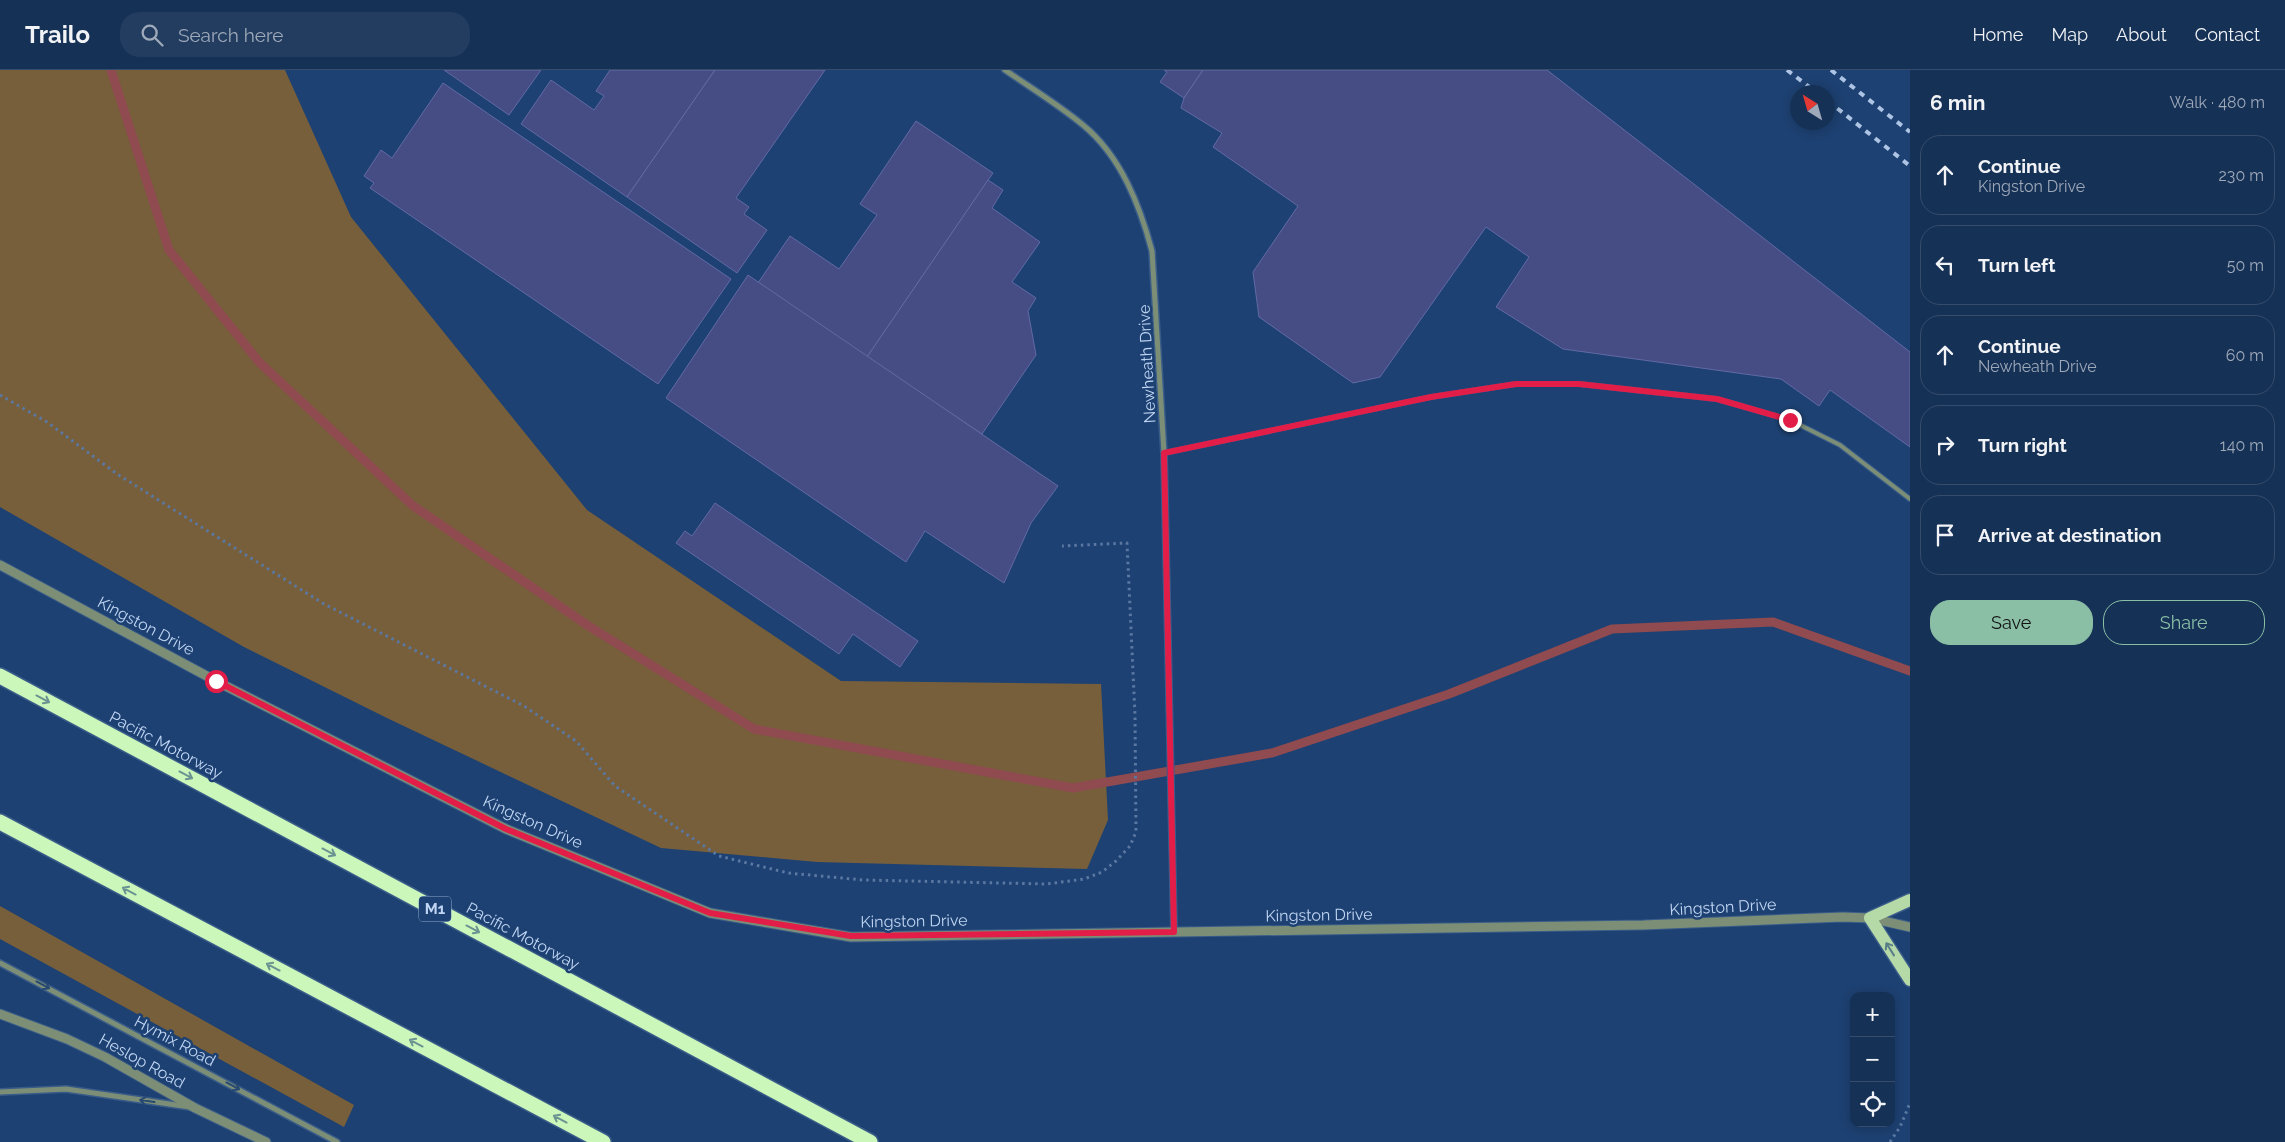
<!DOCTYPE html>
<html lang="en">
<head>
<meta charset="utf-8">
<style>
	:root { --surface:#163156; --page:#233d60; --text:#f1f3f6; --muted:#9ea9b9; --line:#354c6c; --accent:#8abfa5 }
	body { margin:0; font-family:Raleway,sans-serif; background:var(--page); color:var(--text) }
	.controls { position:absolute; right:15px; bottom:15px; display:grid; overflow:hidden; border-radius:10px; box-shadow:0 2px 12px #0003 }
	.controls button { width:45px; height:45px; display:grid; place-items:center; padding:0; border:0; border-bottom:1px solid var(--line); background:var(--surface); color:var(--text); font:25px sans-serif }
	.compass { position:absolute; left:1790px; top:15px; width:45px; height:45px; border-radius:50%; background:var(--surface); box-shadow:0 2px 12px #0003; rotate:323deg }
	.stop { position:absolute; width:15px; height:15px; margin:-11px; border:4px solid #e11d48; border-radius:50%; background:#fff }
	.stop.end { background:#e11d48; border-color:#fff; box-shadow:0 1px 5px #0008 }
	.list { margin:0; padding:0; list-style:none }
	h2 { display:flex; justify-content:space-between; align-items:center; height:65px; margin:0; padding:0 20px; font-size:21px }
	h2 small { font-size:16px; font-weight:400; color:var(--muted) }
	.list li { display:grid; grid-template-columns:32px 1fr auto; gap:15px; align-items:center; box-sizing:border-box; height:80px; margin:0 10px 10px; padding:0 10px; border:1px solid var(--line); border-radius:20px }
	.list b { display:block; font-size:19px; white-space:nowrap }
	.list p { margin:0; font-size:16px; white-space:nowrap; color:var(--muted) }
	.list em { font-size:16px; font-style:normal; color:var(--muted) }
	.actions { display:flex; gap:10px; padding:15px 20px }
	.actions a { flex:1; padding:11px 0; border:1px solid var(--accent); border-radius:20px; text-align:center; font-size:18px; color:var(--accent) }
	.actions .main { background:var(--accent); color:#111 }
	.icon { flex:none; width:28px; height:28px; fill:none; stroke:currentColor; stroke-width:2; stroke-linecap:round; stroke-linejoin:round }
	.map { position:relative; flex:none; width:1910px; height:1072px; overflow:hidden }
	header { display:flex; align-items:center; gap:30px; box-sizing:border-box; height:70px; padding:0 25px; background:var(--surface); border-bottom:1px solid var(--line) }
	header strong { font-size:24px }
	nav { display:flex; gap:28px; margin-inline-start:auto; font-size:18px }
	.search { width:350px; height:45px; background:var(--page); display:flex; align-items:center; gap:12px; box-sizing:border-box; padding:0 18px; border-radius:20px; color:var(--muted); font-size:19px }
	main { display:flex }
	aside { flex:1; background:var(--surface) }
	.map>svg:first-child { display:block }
</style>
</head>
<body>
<header>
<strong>Trailo</strong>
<div class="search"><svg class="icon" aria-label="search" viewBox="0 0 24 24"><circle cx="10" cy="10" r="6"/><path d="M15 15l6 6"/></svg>Search here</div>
<nav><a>Home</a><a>Map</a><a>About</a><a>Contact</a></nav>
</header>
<main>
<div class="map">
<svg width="1910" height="1072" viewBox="0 0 1910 1072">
	<rect width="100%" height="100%" fill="#1d4172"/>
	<g fill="#775f3c">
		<path d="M0,0H285L351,147L587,440L841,611L1101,614L1108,750L1087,799L817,792L661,778L389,649L244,577L0,437Z"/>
		<path d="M0,836L354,1035L344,1057L0,869Z"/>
	</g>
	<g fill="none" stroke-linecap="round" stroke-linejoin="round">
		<path stroke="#8f4b4f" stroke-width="9" d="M111,0L169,180L259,292L412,435L587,555L754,659L1073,718L1272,683L1449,624L1612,559L1773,552L1910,601"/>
	</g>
	<g fill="#464d84" stroke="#626aa6">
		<path d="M444,0H541L509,45Z"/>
		<path d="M610,0H715L627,127L521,54L551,10L594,40L604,26L596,21Z"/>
		<path d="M715,0H825L736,128L749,137L744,144L767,160L737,203L627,127Z"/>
		<path d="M1164,0H1203L1184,28L1160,12L1167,2Z"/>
		<path d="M1203,0H1547L1910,282V377L1830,320L1819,336L1781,309L1563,279L1496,237L1529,187L1486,157L1380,307L1353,313L1259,247L1253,202L1298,136L1213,77L1222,63L1181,38L1184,28Z"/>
		<path d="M443,13L731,209L658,314L370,118L374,113L364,106L381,80L392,88Z"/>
		<path d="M916,51L993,103L867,287L758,213L790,166L839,199L877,145L860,134Z"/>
		<path d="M988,110L1003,120L992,138L1040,172L1012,212L1036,228L1028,241L1036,285L982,364L867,287Z"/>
		<path d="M748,205L1058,416L1031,453L1004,513L925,461L906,492L666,328Z"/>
		<path d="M715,433L918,571L900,597L853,564L839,584L676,473L685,461L692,466Z"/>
	</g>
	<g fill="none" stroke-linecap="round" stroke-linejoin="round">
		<g stroke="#3a5c89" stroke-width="6">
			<path id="service" d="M1164,383L1431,327L1516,314H1579L1717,329L1790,350L1840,375L1910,429"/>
		</g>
		<g stroke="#3a5c89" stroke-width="8">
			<g id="minor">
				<path d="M1005,0C1031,18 1059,35 1083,55C1121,86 1140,136 1152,181L1164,383L1174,862"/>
				<path d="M0,893L337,1072"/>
				<path d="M0,1022L66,1019L190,1037"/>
			</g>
		</g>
		<g stroke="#3a5c89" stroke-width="11">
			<g id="tertiary">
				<path d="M0,495L216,611L506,759L710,843L851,867L1643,855L1843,847L1870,848L1910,857"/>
				<path d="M0,944L67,969L105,987L195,1038L266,1072"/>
			</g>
		</g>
		<g stroke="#3a5c89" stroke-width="15">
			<path id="primary" d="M1910,830L1870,848L1910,910"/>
		</g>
		<g stroke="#3a5c89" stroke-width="18">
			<g id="motorway">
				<path d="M0,606L870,1072"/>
				<path d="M0,752L603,1072"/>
			</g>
		</g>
		<g stroke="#5a78a2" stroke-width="3" stroke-dasharray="2.5 4" stroke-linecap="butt">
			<path d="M0,325L47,352L117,404L324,534L524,636L576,671L615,716L719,786L788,803L863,810L1047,814L1084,809L1102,802L1116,791L1130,776L1136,762L1135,645L1127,473L1062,476"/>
			<path d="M1890,1072L1900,1057L1910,1033"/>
		</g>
		<use href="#service" stroke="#7c8e76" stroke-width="4"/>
		<use href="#minor" stroke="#7c8e76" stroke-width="5"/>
		<use href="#tertiary" stroke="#7c8e76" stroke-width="9"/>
		<use href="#primary" stroke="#b5d9a7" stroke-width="12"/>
		<use href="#motorway" stroke="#cbf7ba" stroke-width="15"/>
		<g stroke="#adc4e4" stroke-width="4" stroke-dasharray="6 6" stroke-linecap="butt">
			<path d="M1787,0L1816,22"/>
			<path d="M1831,0L1910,62"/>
			<path d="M1828,31L1910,96"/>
		</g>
	</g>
	<defs><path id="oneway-shaft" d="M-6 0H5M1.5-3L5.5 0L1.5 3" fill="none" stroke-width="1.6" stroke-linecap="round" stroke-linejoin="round" transform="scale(1.25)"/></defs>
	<g stroke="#6b9392">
		<use href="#oneway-shaft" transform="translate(43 629) rotate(28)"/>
		<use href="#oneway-shaft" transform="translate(186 705) rotate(28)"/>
		<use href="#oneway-shaft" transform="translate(329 782) rotate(28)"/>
		<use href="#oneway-shaft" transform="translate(129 821) rotate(-152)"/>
		<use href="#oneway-shaft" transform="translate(473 859) rotate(28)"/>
		<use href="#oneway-shaft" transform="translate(273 897) rotate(-152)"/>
		<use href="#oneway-shaft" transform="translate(416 973) rotate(-152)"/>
		<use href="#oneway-shaft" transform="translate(560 1049) rotate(-152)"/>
	</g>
	<use stroke="#5a7e87" href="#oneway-shaft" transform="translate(1890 879) rotate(-122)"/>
	<g stroke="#264972">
		<use href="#oneway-shaft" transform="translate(43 915) rotate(28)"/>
		<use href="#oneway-shaft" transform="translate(233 1016) rotate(28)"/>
		<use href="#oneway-shaft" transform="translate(147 1031) rotate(-172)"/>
	</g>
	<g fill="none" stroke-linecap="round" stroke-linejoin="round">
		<path stroke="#e11d48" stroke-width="6" d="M216,611L506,759L710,843L851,866L1174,862L1164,383L1431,327L1516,314H1579L1717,329L1790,350"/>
	</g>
	<g text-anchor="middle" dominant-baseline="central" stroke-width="5" stroke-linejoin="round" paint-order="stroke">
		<rect fill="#1d4172" stroke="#8fa9cc" stroke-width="1" x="419" y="826.5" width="32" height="25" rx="4"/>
		<g font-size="15" font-weight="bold" fill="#c0d5f3">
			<text x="435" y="839">M1</text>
		</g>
		<g font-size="16" fill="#c0d5f3" stroke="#1d4172">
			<text transform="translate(1147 294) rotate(-93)">Newheath Drive</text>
			<text transform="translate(146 556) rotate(28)">Kingston Drive</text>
			<text transform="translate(166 675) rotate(28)">Pacific Motorway</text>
			<text transform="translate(533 752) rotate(24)">Kingston Drive</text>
			<text transform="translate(1723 837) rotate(-3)">Kingston Drive</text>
			<text transform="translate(1319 845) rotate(-1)">Kingston Drive</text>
			<text transform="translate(914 851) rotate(-1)">Kingston Drive</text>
			<text transform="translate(523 866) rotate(28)">Pacific Motorway</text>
			<text transform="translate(175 971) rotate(28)">Hymix Road</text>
			<text transform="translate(142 991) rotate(29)">Heslop Road</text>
		</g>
	</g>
</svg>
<div class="controls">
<button>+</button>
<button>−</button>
<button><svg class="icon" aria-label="locate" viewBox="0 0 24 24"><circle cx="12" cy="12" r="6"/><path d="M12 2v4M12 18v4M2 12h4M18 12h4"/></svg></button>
</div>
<svg class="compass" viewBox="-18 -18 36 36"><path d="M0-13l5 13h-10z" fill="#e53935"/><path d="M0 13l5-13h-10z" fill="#9ea9b9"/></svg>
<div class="stop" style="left:216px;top:611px"></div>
<div class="stop end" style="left:1790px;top:350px"></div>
</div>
<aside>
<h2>6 min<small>Walk · 480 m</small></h2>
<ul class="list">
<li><svg class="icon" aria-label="ahead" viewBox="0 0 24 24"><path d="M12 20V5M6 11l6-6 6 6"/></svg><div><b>Continue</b><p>Kingston Drive</p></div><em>230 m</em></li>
<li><svg class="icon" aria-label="left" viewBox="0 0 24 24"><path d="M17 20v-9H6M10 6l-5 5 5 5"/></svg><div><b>Turn left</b></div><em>50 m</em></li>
<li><svg class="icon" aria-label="ahead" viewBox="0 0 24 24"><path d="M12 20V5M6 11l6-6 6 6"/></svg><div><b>Continue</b><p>Newheath Drive</p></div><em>60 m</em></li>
<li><svg class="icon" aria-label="right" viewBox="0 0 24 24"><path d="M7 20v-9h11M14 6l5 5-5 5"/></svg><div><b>Turn right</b></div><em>140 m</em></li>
<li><svg class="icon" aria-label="arrive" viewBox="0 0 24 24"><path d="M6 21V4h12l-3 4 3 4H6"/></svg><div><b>Arrive at destination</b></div></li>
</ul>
<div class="actions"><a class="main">Save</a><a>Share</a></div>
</aside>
</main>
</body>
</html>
